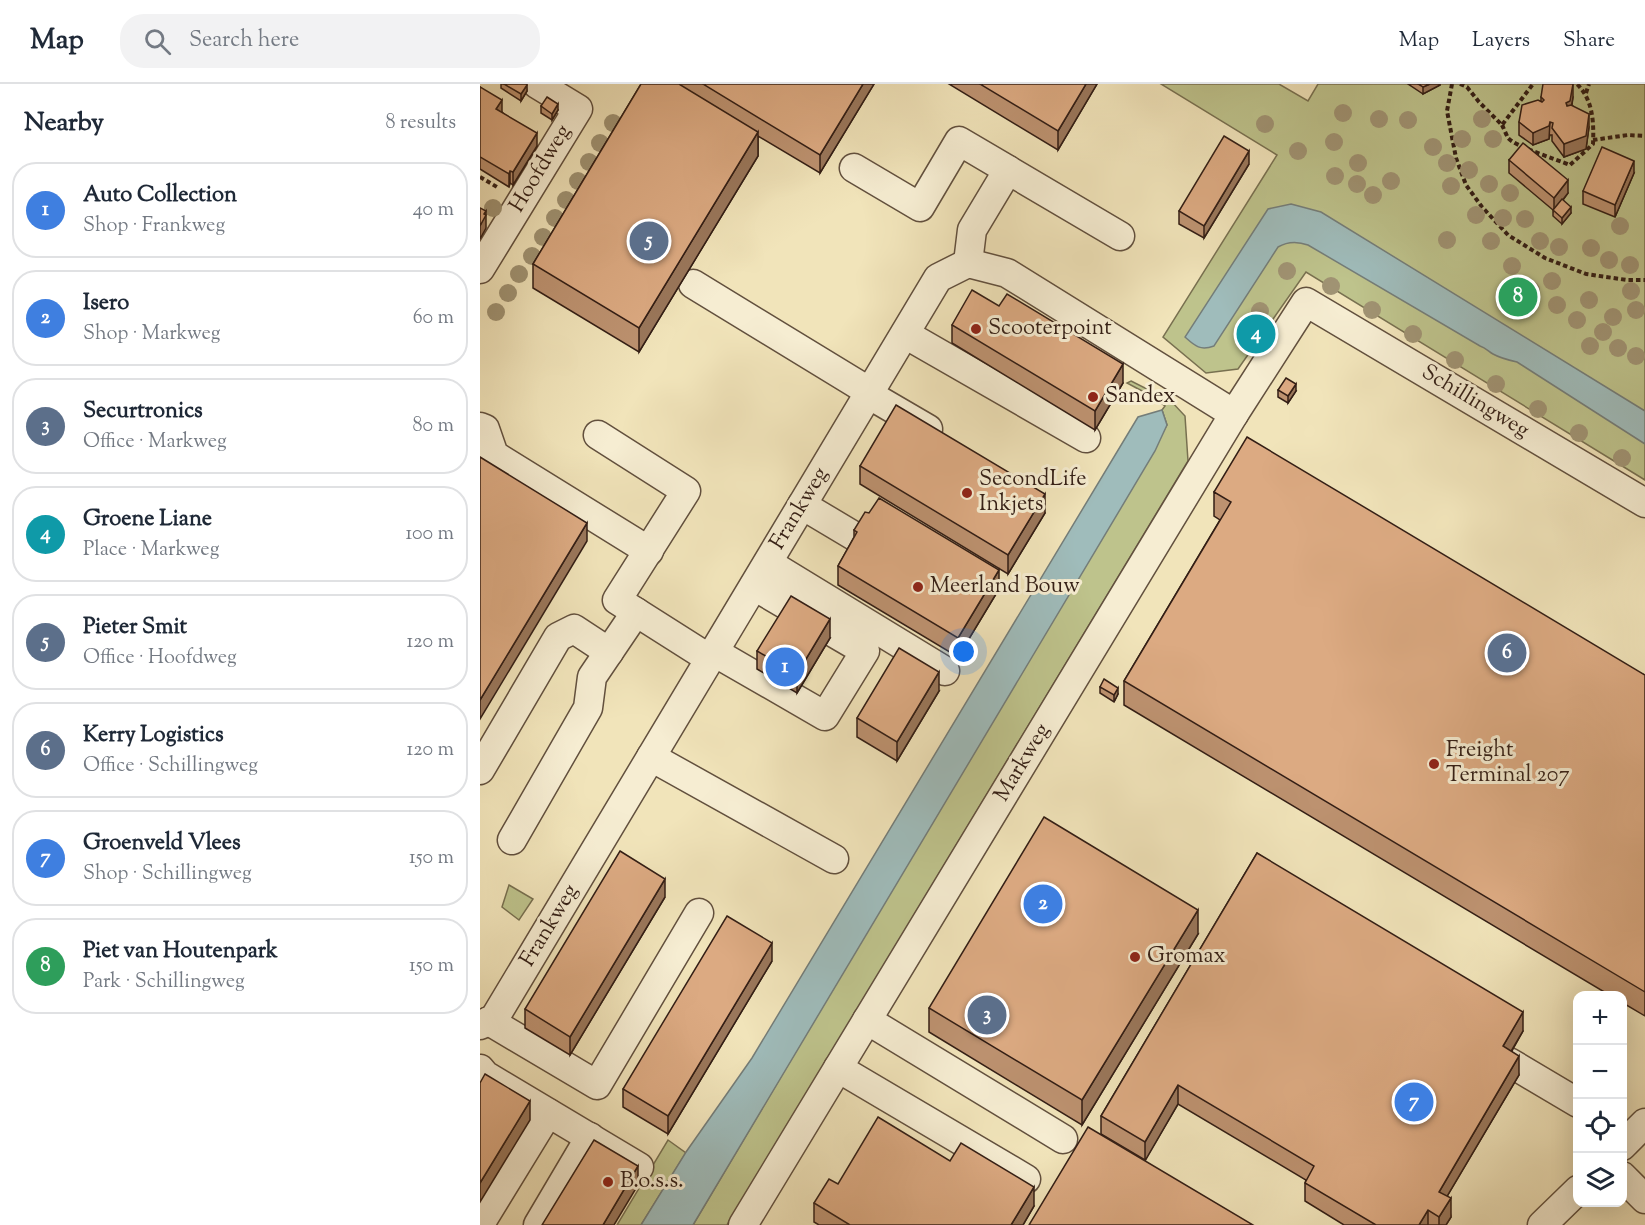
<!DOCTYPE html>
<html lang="en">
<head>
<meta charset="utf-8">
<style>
	:root { --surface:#fff; --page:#f2f2f3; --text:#1f2937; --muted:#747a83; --line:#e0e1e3; --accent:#7c3aed }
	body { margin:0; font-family:"Sorts Mill Goudy",serif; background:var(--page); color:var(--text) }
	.controls { position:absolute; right:18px; bottom:18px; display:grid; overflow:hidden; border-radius:12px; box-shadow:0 6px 24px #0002 }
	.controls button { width:54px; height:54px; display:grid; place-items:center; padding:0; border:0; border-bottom:2px solid var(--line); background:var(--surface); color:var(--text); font:30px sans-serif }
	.you { position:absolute; left:484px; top:568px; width:21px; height:21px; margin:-15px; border:4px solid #fff; border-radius:50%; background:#1a73e8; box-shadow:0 0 0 9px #1a73e833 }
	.badge { display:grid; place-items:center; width:39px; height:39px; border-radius:50%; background:var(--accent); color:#fff; font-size:20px; font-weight:700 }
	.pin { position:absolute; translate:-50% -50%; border:3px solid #fff; box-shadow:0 2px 6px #0006 }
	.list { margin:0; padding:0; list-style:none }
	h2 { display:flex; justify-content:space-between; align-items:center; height:78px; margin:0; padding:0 24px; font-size:26px }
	h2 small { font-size:20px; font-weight:400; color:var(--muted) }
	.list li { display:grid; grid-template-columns:39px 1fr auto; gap:18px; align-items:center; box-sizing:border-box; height:96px; margin:0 12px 12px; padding:0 12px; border:2px solid var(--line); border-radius:24px }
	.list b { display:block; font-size:22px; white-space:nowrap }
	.list p { margin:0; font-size:20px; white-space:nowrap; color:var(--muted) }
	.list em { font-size:20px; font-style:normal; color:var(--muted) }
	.icon { flex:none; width:33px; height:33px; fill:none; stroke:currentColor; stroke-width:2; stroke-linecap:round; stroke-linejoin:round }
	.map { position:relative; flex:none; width:1165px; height:1141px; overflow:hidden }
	header { display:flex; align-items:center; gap:36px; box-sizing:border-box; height:84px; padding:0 30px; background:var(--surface); border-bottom:2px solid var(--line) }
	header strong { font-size:28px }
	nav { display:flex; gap:33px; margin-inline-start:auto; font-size:21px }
	.search { width:420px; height:54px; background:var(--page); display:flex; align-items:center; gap:15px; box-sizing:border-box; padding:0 21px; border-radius:24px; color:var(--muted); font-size:22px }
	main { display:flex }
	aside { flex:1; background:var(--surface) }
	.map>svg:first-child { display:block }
</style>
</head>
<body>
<header>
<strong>Map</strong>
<div class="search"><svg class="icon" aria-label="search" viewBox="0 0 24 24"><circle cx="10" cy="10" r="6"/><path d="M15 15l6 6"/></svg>Search here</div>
<nav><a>Map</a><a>Layers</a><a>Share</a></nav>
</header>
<main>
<aside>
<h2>Nearby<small>8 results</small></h2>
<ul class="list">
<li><span class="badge" style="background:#3f7fe0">1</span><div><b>Auto Collection</b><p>Shop · Frankweg</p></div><em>40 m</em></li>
<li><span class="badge" style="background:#3f7fe0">2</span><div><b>Isero</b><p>Shop · Markweg</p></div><em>60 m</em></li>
<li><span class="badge" style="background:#5c6f8a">3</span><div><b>Securtronics</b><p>Office · Markweg</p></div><em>80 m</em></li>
<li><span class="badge" style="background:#0f9aa8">4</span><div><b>Groene Liane</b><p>Place · Markweg</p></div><em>100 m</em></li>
<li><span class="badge" style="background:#5c6f8a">5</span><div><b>Pieter Smit</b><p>Office · Hoofdweg</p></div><em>120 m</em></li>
<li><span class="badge" style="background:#5c6f8a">6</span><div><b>Kerry Logistics</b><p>Office · Schillingweg</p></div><em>120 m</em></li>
<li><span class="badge" style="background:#3f7fe0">7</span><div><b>Groenveld Vlees</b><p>Shop · Schillingweg</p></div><em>150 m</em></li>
<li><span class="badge" style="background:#2e9e5b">8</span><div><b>Piet van Houtenpark</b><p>Park · Schillingweg</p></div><em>150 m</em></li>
</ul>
</aside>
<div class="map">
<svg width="1165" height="1141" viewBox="0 0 1165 1141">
	<rect width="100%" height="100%" fill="#f1e4ba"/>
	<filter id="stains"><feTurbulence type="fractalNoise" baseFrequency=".00333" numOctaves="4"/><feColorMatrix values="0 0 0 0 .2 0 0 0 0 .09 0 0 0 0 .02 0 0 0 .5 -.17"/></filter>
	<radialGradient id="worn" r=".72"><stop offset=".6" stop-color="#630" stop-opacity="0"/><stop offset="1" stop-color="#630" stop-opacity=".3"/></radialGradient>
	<g fill="#bec38c" stroke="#787050" stroke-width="1.5">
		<path d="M681,0H799L828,17L838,0H1165V396L826,188L758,285L726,289L683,253L797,71Z"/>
		<path d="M651,297L691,317L705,332L708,377L247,1141H213L687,341L682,326L685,322L664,308L647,299Z"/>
		<path d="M29,801L53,815L39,836L22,823Z"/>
		<path d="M188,1056L206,1069L161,1141H137Z"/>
	</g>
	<g fill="#9fbcbb" stroke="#747d79" stroke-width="1.5">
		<path d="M811,120L841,128L1165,327V360L1037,278C1028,276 1020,274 1013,270C1008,267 1006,264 1000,262L828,161C817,157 808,157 798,163L734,262C720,267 715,262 705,253L788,125Z"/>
		<path d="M682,326L687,341L675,367L213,1141H161L206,1068L272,974L658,333Z"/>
	</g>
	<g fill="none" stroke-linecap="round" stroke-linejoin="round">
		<g stroke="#62503e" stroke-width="31">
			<g id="minor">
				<path d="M374,84L440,123L479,57L640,152"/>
				<path d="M488,179L492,146L528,86"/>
				<path d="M0,185L98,25L57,0"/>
				<path d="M213,200L390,308"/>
				<path d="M425,250L606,354"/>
				<path d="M388,310L448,345"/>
				<path d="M0,343L5,345L14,371L169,467"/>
				<path d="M118,351L206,407L137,516L230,575"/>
				<path d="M322,421L374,452"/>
				<path d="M288,479L465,587"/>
				<path d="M234,568L345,632L385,567L274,502"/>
				<path d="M171,673L354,775"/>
				<path d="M0,686L78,553L94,545L129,568"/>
				<path d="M32,756L108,624L112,593L156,528"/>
				<path d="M387,936L583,1055"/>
				<path d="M9,937L117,1001L219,829"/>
				<path d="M0,941L14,935L458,194L488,179L527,189L754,330"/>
				<path d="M1029,978L1098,1019"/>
				<path d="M358,984L546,1095"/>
				<path d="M0,985L5,991L159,1083"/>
				<path d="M1142,1062L1165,1039"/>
				<path d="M1142,1092L1165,1115"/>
				<path d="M0,1140L68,1029"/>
				<path d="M58,1141L110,1053"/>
				<path d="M263,1141L754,330L826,218L1165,419"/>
				<path d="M1062,1141L1098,1106"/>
			</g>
		</g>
		<g stroke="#331e15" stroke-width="4" stroke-dasharray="4.5 3" stroke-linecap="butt">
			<path d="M972,0L967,27L976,74L986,101L1002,123L1028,151L1065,174L1106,190L1147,196H1165"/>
			<path d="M980,0L987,3L999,18L1022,41L1053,0"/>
			<path d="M1106,9L1109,0"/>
			<path d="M1022,41C1024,45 1026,50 1028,54C1036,63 1076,75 1090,81L1113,60C1114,38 1113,16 1097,0"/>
			<path d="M1113,56L1148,51L1165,52"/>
			<path d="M0,93L17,103"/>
		</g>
		<use href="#minor" stroke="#f6edd2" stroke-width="28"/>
	</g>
	<g fill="#a09373">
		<circle cx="863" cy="29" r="9"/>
		<circle cx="899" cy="35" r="9"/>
		<circle cx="1002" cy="35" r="9"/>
		<circle cx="928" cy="36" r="9"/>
		<circle cx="133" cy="39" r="9"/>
		<circle cx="785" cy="40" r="9"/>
		<circle cx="982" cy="55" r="9"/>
		<circle cx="1013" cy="55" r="9"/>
		<circle cx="854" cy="58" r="9"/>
		<circle cx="120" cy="59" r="9"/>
		<circle cx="953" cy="63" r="9"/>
		<circle cx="818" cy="67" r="9"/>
		<circle cx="109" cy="78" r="9"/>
		<circle cx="878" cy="79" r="9"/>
		<circle cx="967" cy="79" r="9"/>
		<circle cx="989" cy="86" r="9"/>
		<circle cx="855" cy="92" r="9"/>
		<circle cx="98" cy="97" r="9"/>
		<circle cx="911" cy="97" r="9"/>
		<circle cx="877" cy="100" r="9"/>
		<circle cx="1009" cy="100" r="9"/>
		<circle cx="971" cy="102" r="9"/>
		<circle cx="1030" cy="109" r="9"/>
		<circle cx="893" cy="111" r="9"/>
		<circle cx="86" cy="116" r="9"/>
		<circle cx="13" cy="124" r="9"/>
		<circle cx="996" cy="131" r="9"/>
		<circle cx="75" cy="134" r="9"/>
		<circle cx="1023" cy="134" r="9"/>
		<circle cx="1045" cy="135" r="9"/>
		<circle cx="1140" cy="142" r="9"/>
		<circle cx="63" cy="153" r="9"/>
		<circle cx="967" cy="156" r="9"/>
		<circle cx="1011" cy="157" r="9"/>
		<circle cx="1060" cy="157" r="9"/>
		<circle cx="1079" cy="163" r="9"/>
		<circle cx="1111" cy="164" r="9"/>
		<circle cx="52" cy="172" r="9"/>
		<circle cx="1129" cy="176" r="9"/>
		<circle cx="1150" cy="181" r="9"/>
		<circle cx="1032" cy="182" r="9"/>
		<circle cx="807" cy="187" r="9"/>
		<circle cx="39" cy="190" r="9"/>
		<circle cx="1072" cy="197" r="9"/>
		<circle cx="851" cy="202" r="9"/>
		<circle cx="1027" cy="205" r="9"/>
		<circle cx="1051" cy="206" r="9"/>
		<circle cx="1151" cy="207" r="9"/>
		<circle cx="28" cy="209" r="9"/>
		<circle cx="1109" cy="216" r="9"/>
		<circle cx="1077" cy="221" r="9"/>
		<circle cx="892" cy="226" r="9"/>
		<circle cx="1156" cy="226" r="9"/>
		<circle cx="780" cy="227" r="9"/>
		<circle cx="16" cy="228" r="9"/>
		<circle cx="1133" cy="233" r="9"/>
		<circle cx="1097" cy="236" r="9"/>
		<circle cx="1123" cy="248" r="9"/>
		<circle cx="933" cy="250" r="9"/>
		<circle cx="1110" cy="262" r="9"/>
		<circle cx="1138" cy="264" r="9"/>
		<circle cx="1156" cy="272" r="9"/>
		<circle cx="975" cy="276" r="9"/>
		<circle cx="1016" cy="300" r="9"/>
		<circle cx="1058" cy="325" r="9"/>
		<circle cx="1099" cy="349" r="9"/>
		<circle cx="1142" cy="374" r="9"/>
	</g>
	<g fill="#bd9270" stroke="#331e15" stroke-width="1.5">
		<path d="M21,0H46L47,7L41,17L21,4Z"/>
		<path d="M161,0H394L340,89L278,52V72L159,268L53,204V180Z"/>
		<path d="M469,0H617L578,66Z"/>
		<path d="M928,0H960V1L943,10Z"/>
		<path d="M0,3L22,28L57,62L33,101L30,99L29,103L0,85Z"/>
		<path d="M1061,13H1093L1092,21L1109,43L1106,65L1084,73L1072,57V51H1070L1069,55L1053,61L1039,51V38L1061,17Z"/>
		<path d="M61,22L78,26L72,36L61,29Z"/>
		<path d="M1029,76L1088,109L1083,116L1091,129L1082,140L1073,132V126L1029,89Z"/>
		<path d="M769,80L724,154L699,140V127Z"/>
		<path d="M1154,89L1135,133L1103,120V107Z"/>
		<path d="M519,222L643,299L615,346L472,259V241Z"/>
		<path d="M798,306L816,307L808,319L798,313Z"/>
		<path d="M380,382L565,429L528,490L380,400Z"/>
		<path d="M734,408L1165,591V932L1143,919V912H1131L644,621V597L740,436L734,432Z"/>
		<path d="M374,446L519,505L478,573L358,501V482L374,453Z"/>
		<path d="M350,554L317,609L277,585V567Z"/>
		<path d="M620,603L638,610L634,618L620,609Z"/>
		<path d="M459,607L417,677L377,653V634Z"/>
		<path d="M777,769L1043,947L1032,967L1039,991L967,1112L971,1133L966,1141H864L825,1117V1099L826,1096L698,1020L665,1076L621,1050V1032Z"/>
		<path d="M185,813L90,971L45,944V925Z"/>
		<path d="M718,850L602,1041L449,948V924Z"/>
		<path d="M292,877L188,1050L143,1023V1005Z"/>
		<path d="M358,1100L554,1122L543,1141H339L334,1138V1119Z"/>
	</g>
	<g fill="#9a775b" stroke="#331e15" stroke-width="1.5">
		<path d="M383,0H394L340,89V71Z"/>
		<path d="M606,0H617L578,66V47Z"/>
		<path d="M950,0H960V1L943,10V3Z"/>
		<path d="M1093,0V13L1090,30L1086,19Z"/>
		<path d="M47,1V7L41,17V10Z"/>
		<path d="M22,16V29L16,25Z"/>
		<path d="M78,20V26L72,36V30Z"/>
		<path d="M1109,30V43L1106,65L1084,73V60Z"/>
		<path d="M1070,38L1069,55L1053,61V49Z"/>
		<path d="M278,48V72L159,268V244Z"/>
		<path d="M57,49V62L33,101V88Z"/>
		<path d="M769,67V80L724,154V142Z"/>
		<path d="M1154,77V89L1135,133V121Z"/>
		<path d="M30,87V99L29,103V90Z"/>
		<path d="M1088,96V109L1074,127V114Z"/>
		<path d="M1091,123V129L1082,140V134Z"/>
		<path d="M6,127V144L0,155V142L4,130Z"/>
		<path d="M643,280V299L615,346V327Z"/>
		<path d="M816,300V307L808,319V312Z"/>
		<path d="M565,410V429L528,490V471Z"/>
		<path d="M107,439V457L0,635V616Z"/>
		<path d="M519,486V505L478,573V554Z"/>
		<path d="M350,535V554L317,609V590Z"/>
		<path d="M459,588V607L417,677V658Z"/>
		<path d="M638,604V610L634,618V611Z"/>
		<path d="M185,795V813L90,971V953Z"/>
		<path d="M718,826V850L602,1041V1016Z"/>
		<path d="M292,859V877L188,1050V1032Z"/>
		<path d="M1043,928V947L1023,981V962Z"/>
		<path d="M1039,972V991L959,1126V1108Z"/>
		<path d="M698,1001V1020L665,1077V1058Z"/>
		<path d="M50,1017V1036L0,1118V1099Z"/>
		<path d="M158,1082V1101L134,1141H123Z"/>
		<path d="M554,1103V1122L543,1141H531Z"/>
		<path d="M971,1114V1133L966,1141H959V1133Z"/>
		<path d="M948,1126V1141H939Z"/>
	</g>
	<g fill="#dcaa82" stroke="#331e15" stroke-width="1.5">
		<path d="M24,0H46L47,1L41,10Z"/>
		<path d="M161,0H199L278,48L159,244L53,180Z"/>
		<path d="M223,0H383L340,71Z"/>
		<path d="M500,0H606L578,47Z"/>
		<path d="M938,0H950L943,3Z"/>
		<path d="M1063,0H1093L1090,17L1086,19L1087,22L1091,21L1109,30L1106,52L1084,60L1072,44L1073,39L1070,38L1069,42L1053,49L1039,38L1042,21L1058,16L1062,18L1064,16L1061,13Z"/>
		<path d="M0,3L22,16L16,25L57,49L33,88L30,87L29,90L0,73Z"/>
		<path d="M67,13L78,20L72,30L61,22Z"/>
		<path d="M744,52L769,67L724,142L699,127Z"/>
		<path d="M1043,59L1088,96L1074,114L1029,76Z"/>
		<path d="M1122,63L1154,77L1135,121L1103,107Z"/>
		<path d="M1082,115L1091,123L1082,134L1073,126Z"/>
		<path d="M0,124L6,127L4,130L6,131L0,142Z"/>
		<path d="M492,206L519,222L527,210L643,280L615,327L472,241Z"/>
		<path d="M806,294L816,300L808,312L798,306Z"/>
		<path d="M416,321L565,410L528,471L380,382Z"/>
		<path d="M767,353L1165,591V908L644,597L751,418L734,408Z"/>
		<path d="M0,373L107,439L0,616Z"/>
		<path d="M399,414L519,486L478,554L358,482L377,448L374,446L385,428L389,429Z"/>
		<path d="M311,512L350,535L317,590L277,567Z"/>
		<path d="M419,564L459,588L417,658L377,634Z"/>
		<path d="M624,595L638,604L634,611L620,603Z"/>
		<path d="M564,733L718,826L602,1016L449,924Z"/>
		<path d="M140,767L185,795L90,953L45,925Z"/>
		<path d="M777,769L1043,928L1023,962L1039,972L959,1108L971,1114L959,1133L948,1126L939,1141H896L825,1099L834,1082L698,1001L665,1058L621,1032Z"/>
		<path d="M247,832L292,859L188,1032L143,1005Z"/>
		<path d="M5,990L50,1017L0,1099V999Z"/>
		<path d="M398,1033L470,1077L481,1059L554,1103L531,1141H370L334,1119L349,1095L358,1100Z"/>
		<path d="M608,1043L773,1141H549Z"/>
		<path d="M114,1056L158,1082L123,1141H62Z"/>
	</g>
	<g fill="#8f2418" stroke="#f6edd2" stroke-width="2">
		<circle cx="496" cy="245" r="6"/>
		<circle cx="613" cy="313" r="6"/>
		<circle cx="487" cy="409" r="6"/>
		<circle cx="438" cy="503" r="6"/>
		<circle cx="954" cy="680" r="6"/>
		<circle cx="655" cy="873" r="6"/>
		<circle cx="128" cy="1098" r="6"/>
	</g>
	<g text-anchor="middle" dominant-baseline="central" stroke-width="6" stroke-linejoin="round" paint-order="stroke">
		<g font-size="22" fill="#331e15" stroke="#f6edd2">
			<text transform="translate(61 85) rotate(-59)">Hoofdweg</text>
			<text transform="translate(995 318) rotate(31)">Schillingweg</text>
			<text transform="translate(320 425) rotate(-59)">Frankweg</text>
			<text transform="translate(543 679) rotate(-59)">Markweg</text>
			<text transform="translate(70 842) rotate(-59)">Frankweg</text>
		</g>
		<g font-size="22" fill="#331e15" stroke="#f6edd2" text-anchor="start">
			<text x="508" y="245">Scooterpoint</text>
			<text x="625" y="313">Sandex</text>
			<text x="499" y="396">SecondLife<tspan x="499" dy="25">Inkjets</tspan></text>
			<text x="450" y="503">Meerland Bouw</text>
			<text x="966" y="667">Freight<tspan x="966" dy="25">Terminal 207</tspan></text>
			<text x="667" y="873">Gromax</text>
			<text x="140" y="1098">B.o.s.s.</text>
		</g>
	</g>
	<rect width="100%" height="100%" filter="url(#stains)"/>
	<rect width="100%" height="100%" fill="url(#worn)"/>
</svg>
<div class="controls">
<button>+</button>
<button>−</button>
<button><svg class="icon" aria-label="locate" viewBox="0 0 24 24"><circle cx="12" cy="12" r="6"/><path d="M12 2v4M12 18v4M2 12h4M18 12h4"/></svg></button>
<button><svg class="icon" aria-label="layers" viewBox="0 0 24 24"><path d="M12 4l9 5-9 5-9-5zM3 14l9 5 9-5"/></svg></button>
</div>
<div class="you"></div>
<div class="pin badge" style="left:305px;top:583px;background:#3f7fe0">1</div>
<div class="pin badge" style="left:563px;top:820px;background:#3f7fe0">2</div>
<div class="pin badge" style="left:507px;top:931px;background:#5c6f8a">3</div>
<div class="pin badge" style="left:776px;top:250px;background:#0f9aa8">4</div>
<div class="pin badge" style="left:169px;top:157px;background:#5c6f8a">5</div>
<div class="pin badge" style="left:1027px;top:569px;background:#5c6f8a">6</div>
<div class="pin badge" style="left:934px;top:1018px;background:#3f7fe0">7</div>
<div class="pin badge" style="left:1038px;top:213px;background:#2e9e5b">8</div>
</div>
</main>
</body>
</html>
